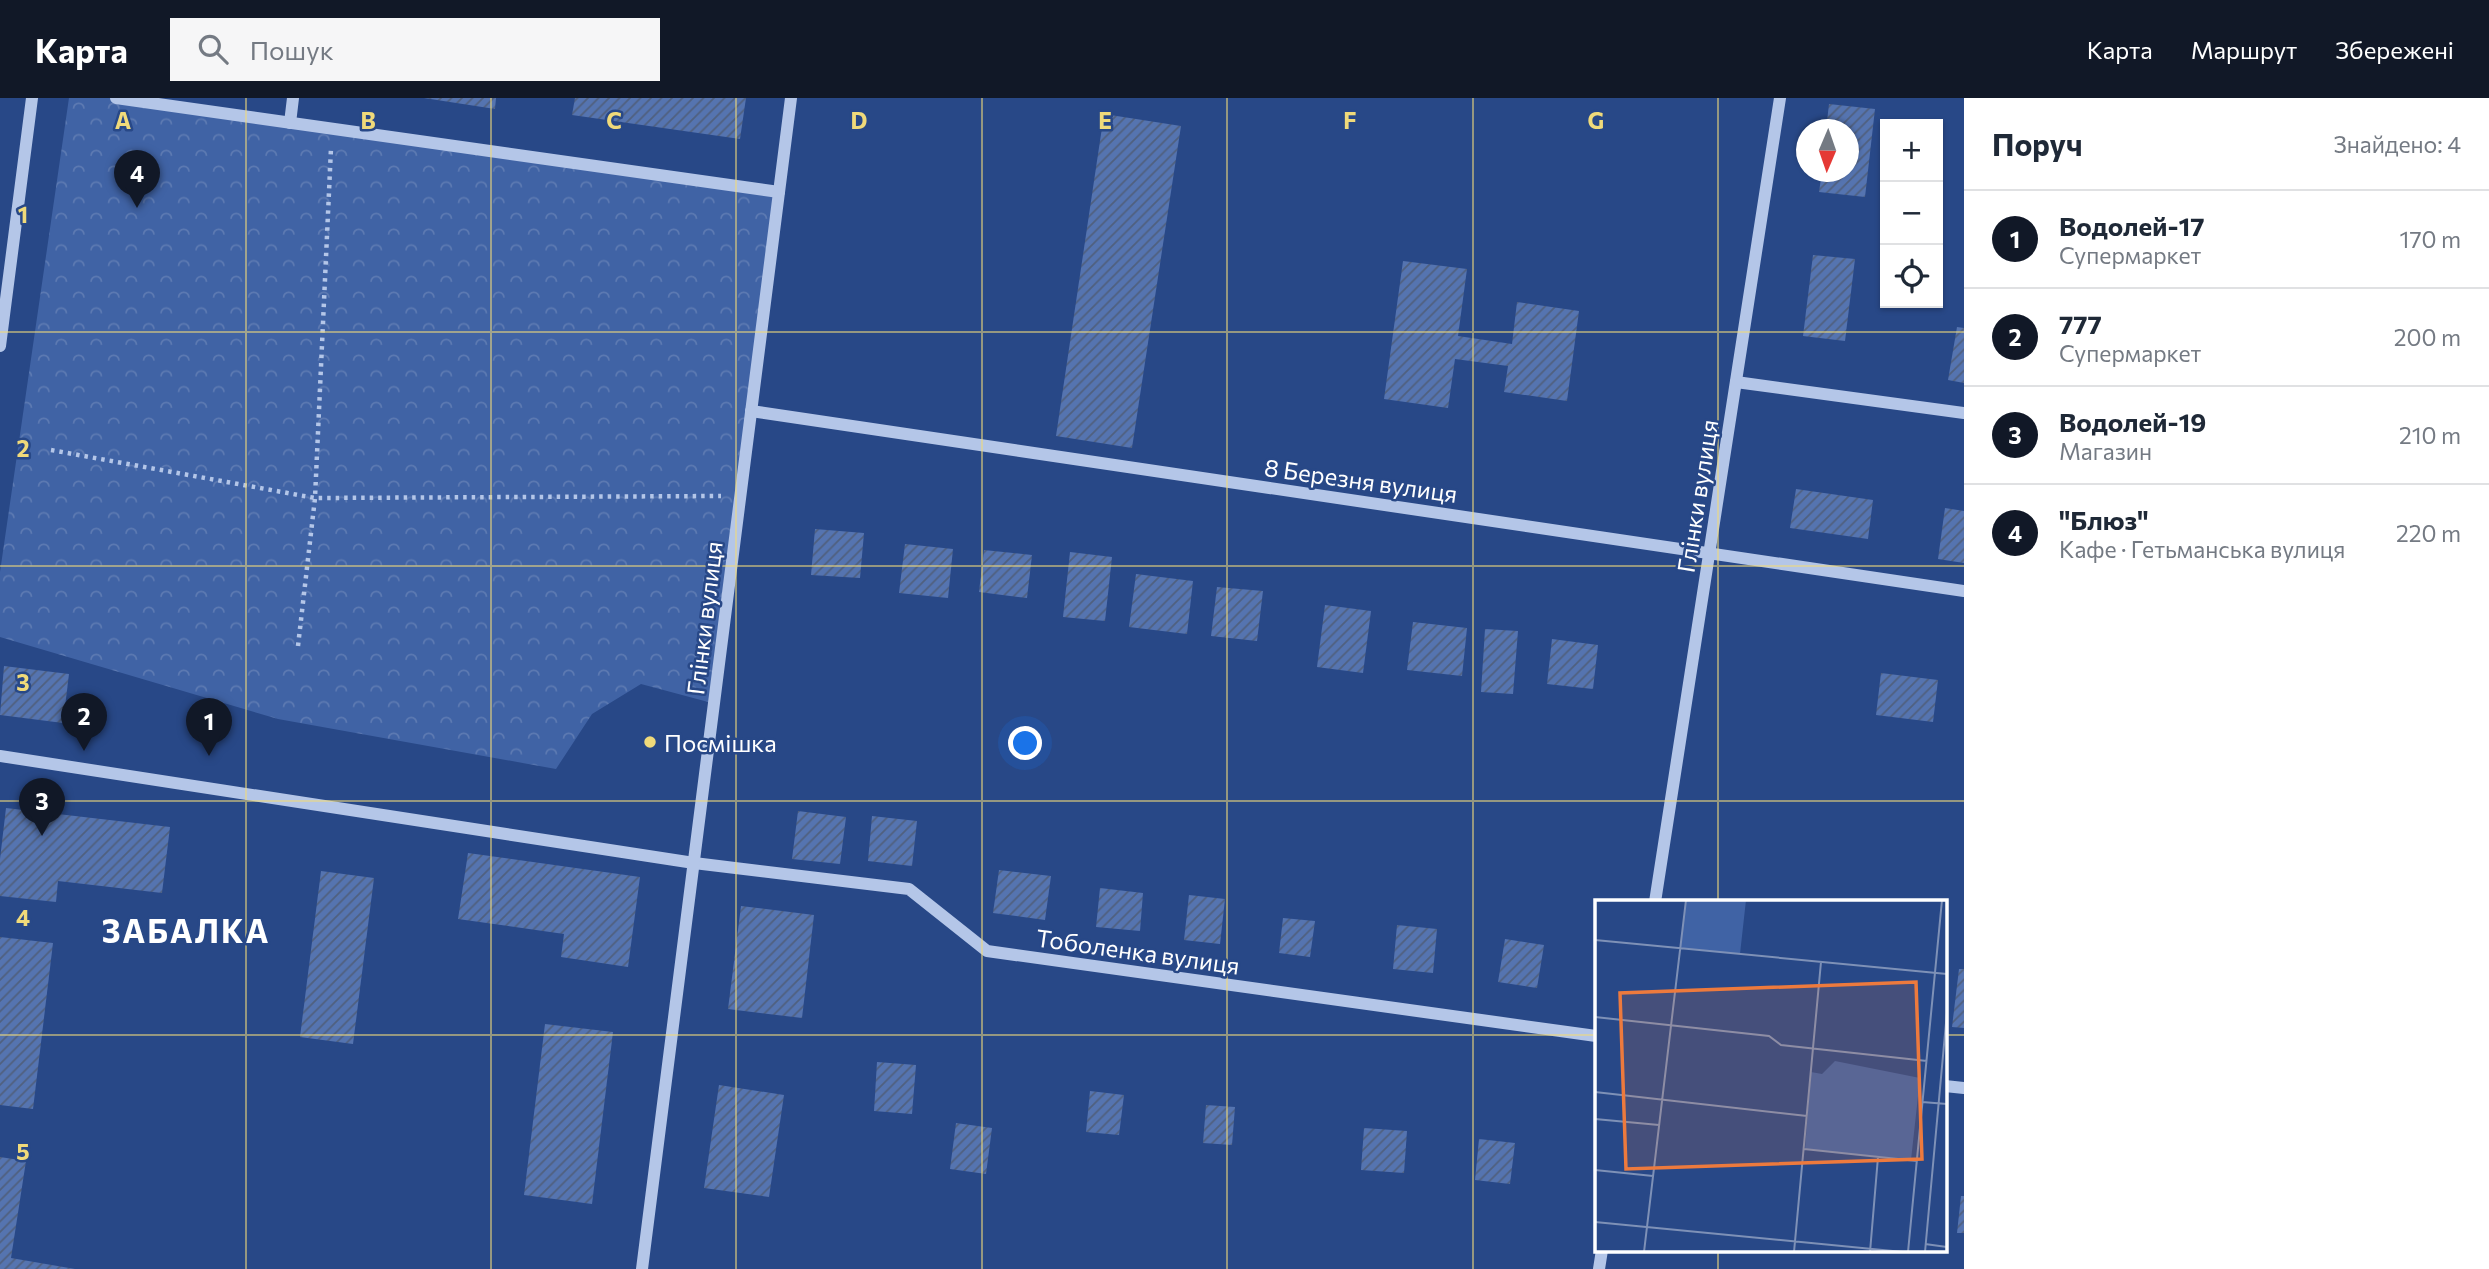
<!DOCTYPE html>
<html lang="uk">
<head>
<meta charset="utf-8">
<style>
	:root { --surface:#fff; --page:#f6f6f7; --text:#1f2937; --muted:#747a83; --line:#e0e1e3; --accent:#111827 }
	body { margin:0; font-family:Commissioner,sans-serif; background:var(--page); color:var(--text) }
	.controls { position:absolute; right:21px; top:21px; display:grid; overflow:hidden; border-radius:0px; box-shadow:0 2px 5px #0004 }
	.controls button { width:63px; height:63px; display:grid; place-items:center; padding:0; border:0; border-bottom:2px solid var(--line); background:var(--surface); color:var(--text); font:35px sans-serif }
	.compass { position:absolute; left:1796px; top:21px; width:63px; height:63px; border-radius:50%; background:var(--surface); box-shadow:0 2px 5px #0004; rotate:182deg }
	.you { position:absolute; left:1026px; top:646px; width:24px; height:24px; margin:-18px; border:5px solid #fff; border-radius:50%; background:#1a73e8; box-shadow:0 0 0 10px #1a73e833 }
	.badge { display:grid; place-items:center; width:46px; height:46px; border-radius:50%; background:var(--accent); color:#fff; font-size:23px; font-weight:700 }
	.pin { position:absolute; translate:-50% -58px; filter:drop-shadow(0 2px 4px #0008) }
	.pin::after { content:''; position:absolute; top:37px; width:24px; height:21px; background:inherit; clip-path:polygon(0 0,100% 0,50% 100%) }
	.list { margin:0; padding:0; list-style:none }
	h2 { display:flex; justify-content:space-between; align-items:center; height:91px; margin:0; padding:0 28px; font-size:30px }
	h2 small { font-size:23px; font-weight:400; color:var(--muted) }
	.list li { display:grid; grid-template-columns:46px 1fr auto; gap:21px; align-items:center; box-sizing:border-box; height:98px; padding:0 28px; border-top:2px solid var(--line) }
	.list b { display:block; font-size:26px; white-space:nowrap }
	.list p { margin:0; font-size:23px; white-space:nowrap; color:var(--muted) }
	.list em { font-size:23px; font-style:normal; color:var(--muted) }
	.icon { flex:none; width:38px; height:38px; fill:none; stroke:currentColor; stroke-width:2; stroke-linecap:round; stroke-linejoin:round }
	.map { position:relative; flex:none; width:1964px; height:1171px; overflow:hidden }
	header { display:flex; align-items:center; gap:42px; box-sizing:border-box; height:98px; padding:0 35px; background:var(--accent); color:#fff }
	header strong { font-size:33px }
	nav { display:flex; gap:38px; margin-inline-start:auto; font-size:24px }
	.search { width:490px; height:63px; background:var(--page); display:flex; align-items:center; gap:18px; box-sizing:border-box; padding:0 24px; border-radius:0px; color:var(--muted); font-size:26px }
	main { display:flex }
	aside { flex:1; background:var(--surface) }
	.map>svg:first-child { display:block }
</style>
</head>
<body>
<header>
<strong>Карта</strong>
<div class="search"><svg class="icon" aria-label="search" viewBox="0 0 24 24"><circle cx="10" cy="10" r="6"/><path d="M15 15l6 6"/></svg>Пошук</div>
<nav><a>Карта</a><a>Маршрут</a><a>Збережені</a></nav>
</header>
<main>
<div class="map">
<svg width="1964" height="1171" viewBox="0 0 1964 1171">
	<defs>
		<pattern id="park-crowns" width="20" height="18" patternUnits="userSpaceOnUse" patternTransform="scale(1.75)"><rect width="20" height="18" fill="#4063a5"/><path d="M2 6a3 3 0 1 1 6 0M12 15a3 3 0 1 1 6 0" fill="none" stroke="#5d7ab2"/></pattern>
		<pattern id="building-hatch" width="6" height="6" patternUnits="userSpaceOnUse" patternTransform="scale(1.75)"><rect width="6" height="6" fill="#5574b0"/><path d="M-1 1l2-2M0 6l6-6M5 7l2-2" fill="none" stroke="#50607e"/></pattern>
	</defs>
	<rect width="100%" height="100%" fill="#284887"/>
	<path fill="url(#park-crowns)" d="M69,0H110L776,94L712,605L641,586L592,616L556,671L278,621L0,539V474Z"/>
	<g fill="url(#building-hatch)">
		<path d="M424,0H496L495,11Z"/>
		<path d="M575,0H746L740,41L572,17Z"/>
		<path d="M1829,6L1875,11L1865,99L1819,94L1822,74H1848V32H1826Z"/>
		<path d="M1104,16L1181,28L1132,350L1056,338Z"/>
		<path d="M1813,157L1855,161L1845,243L1803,238Z"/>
		<path d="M1403,163L1467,171L1458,238L1512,246L1517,204L1579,213L1567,303L1504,294L1508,268L1455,261L1448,310L1384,301Z"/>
		<path d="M1957,229L1964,230V285L1948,282Z"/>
		<path d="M1796,391L1873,402L1868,441L1790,430Z"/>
		<path d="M1945,410L1964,413V465L1938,461Z"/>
		<path d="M815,431L864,435L860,480L811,477Z"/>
		<path d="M905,446L953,451L948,500L899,495Z"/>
		<path d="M984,452L1032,457L1027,500L979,494Z"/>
		<path d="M1070,454L1112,459L1105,523L1063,519Z"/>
		<path d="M1136,476L1193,483L1187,536L1129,529Z"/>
		<path d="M1217,489L1263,493L1257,543L1211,538Z"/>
		<path d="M1325,507L1371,513L1363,575L1317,569Z"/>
		<path d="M1413,524L1467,530L1462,578L1407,572Z"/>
		<path d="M1485,531L1518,533L1513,596L1481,594Z"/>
		<path d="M1552,541L1598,547L1593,591L1547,586Z"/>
		<path d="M4,568L69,576L63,625L0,617Z"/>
		<path d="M1881,575L1938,582L1933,624L1876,617Z"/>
		<path d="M6,710L170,729L162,795L58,783L56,804L0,798V761Z"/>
		<path d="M798,713L846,719L840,766L792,761Z"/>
		<path d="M872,718L917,723L912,768L868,763Z"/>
		<path d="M468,755L640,779L628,869L561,859L564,836L458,821Z"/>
		<path d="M999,772L1051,778L1045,822L993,815Z"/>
		<path d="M321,773L374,780L353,946L300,939Z"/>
		<path d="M1100,790L1143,795L1140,833L1096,829Z"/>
		<path d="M1189,797L1225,801L1220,846L1184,842Z"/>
		<path d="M741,808L814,817L802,920L728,911Z"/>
		<path d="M1283,820L1315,823L1310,859L1279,855Z"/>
		<path d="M1397,827L1437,831L1433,875L1393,871Z"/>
		<path d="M0,839L53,845L33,1011L0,1007Z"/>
		<path d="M1505,841L1544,847L1537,890L1498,884Z"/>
		<path d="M1959,871H1964V930L1952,929Z"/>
		<path d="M545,926L613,934L592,1106L524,1097Z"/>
		<path d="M877,964L916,967L912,1016L874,1013Z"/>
		<path d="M719,987L784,997L769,1099L704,1090Z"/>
		<path d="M1090,993L1124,997L1119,1037L1086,1034Z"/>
		<path d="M1206,1007L1235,1009L1232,1047L1203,1045Z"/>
		<path d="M956,1025L992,1030L986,1076L950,1071Z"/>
		<path d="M1364,1030L1407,1033L1404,1075L1361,1072Z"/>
		<path d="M1479,1041L1515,1045L1510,1086L1475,1082Z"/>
		<path d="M0,1059L26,1063L11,1160L75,1171H0Z"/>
		<path d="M1961,1098H1964V1135H1957Z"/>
	</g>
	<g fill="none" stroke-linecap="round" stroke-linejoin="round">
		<g stroke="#b4c6e8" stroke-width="4.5" stroke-dasharray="3.5 5" stroke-linecap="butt">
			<path d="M51,352L315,400L721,398"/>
			<path d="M298,548L315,400L331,50"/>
		</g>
		<g stroke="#b4c6e8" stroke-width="12">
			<path d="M116,0L779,94"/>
			<path d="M290,25L293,0"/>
			<path d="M0,248L32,0"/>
			<path d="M1736,284L1964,315"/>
			<path d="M751,313L1964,493"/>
			<path d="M0,658L694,765L909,791L987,853L1596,938"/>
			<path d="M1655,804L1780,0"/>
			<path d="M1945,988L1964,990"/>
			<path d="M642,1171L791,0"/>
			<path d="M1599,1171L1602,1152"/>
		</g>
	</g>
	<path fill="none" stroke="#f0da7a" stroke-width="2" stroke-opacity="0.55" d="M246,0V1171M491,0V1171M736,0V1171M982,0V1171M1227,0V1171M1473,0V1171M1718,0V804M0,234H1964M0,468H1964M0,703H1964M0,937H1596M1945,937H1964M1718,1152V1171"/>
	<circle fill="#f0da7a" stroke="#284887" stroke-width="2.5" cx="650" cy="644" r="7"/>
	<g text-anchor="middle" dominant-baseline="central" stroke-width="5" stroke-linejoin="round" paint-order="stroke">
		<g font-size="24" fill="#fff" stroke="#284887">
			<text transform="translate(1361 382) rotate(8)">8 Березня вулиця</text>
			<text transform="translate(1697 398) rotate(-81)">Глінки вулиця</text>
			<text transform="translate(704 520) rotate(-83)">Глінки вулиця</text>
			<text transform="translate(1138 853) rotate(8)">Тоболенка вулиця</text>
		</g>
		<g font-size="24" fill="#fff" stroke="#284887" text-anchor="start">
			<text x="664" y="644">Посмішка</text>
		</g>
		<g font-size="32" font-weight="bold" letter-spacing="2" fill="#fff" stroke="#284887">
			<text x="186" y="832">ЗАБАЛКА</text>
		</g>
	</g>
	<g transform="translate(1595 802)">
		<rect width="352" height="352" fill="#284887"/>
		<path d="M91,0H151L145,54L85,48ZM240,161L325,178L316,260L210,249L216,172L227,174Z" fill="#4063a5"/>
		<path fill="none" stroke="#7e91b7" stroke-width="2" d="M0,40L352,74M0,117L174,136L186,145L332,161M0,192L212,216M327,202L352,204M0,219L64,225M209,249L322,261M0,270L58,276M0,322L308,352M330,344L352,347M49,352L91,0M199,352L226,62M275,352L283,257M313,352L347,0M330,352L352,112"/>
		<path fill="#ed7a3d" fill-opacity="0.15" stroke="#ed7a3d" stroke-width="3.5" d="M321,82L327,259L31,269L25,93Z"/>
		<rect width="352" height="352" fill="none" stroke="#fff" stroke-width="3.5"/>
	</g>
	<g font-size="23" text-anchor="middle" font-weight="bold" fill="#f0da7a" stroke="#284887" stroke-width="5" stroke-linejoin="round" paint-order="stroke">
		<text x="123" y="31">A</text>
		<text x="368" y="31">B</text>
		<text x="614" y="31">C</text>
		<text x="859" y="31">D</text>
		<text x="1105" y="31">E</text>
		<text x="1350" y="31">F</text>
		<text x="1596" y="31">G</text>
		<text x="23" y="125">1</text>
		<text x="23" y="359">2</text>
		<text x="23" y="593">3</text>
		<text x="23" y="828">4</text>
		<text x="23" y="1062">5</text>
	</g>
</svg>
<div class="controls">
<button>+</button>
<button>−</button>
<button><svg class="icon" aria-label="locate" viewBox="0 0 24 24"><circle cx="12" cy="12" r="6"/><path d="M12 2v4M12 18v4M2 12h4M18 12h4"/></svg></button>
</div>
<svg class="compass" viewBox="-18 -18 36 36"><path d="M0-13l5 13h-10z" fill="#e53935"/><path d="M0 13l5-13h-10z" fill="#747a83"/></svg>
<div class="you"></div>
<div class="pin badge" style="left:209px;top:658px">1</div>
<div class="pin badge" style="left:84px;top:653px">2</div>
<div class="pin badge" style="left:42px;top:738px">3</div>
<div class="pin badge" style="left:137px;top:110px">4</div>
</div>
<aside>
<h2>Поруч<small>Знайдено: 4</small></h2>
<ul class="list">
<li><span class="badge">1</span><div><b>Водолей-17</b><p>Супермаркет</p></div><em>170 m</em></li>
<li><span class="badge">2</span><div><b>777</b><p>Супермаркет</p></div><em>200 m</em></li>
<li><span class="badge">3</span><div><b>Водолей-19</b><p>Магазин</p></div><em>210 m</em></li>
<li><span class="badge">4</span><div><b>&quot;Блюз&quot;</b><p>Кафе · Гетьманська вулиця</p></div><em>220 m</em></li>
</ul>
</aside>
</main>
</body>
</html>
